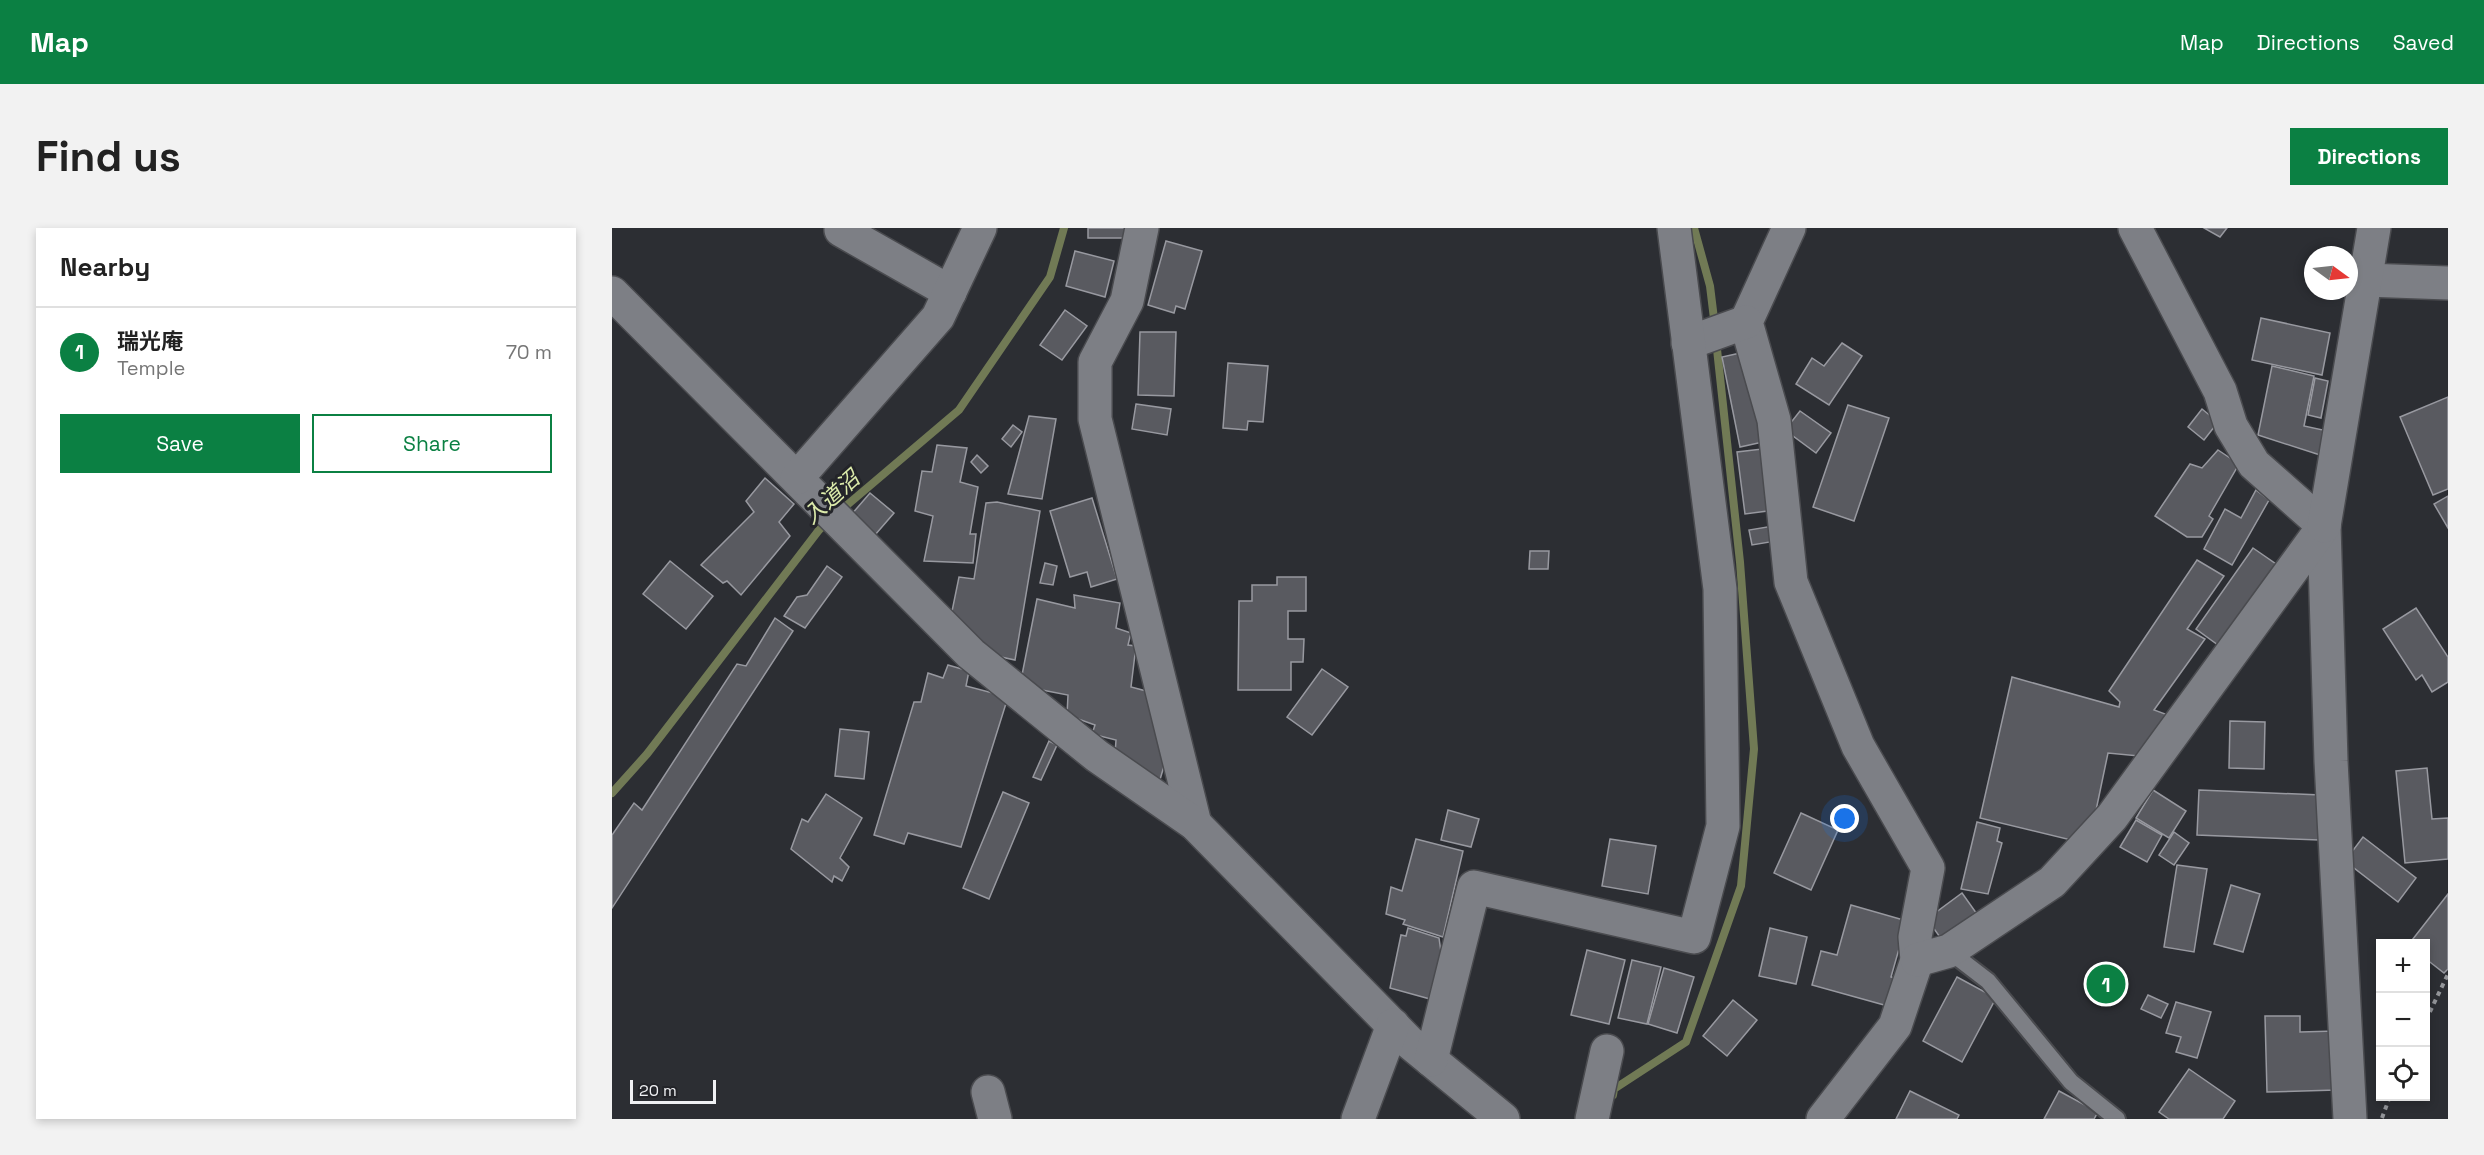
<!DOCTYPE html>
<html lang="en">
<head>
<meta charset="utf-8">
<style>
	:root { --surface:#fff; --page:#f2f2f2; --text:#222; --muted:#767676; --line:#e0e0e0; --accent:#0b8043 }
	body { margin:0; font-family:"Space Grotesk","Noto Sans JP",sans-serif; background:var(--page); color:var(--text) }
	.controls { position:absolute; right:18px; bottom:18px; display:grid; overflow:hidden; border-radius:0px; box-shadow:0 3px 9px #0003 }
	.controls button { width:54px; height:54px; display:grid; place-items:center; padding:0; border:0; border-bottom:2px solid var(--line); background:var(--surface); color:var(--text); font:30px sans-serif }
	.compass { position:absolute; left:1692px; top:18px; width:54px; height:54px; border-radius:50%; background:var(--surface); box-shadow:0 3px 9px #0003; rotate:105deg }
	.scale { position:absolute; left:18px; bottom:15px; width:86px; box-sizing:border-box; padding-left:6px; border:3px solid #f0f1f4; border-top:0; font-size:16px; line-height:21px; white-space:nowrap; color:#f0f1f4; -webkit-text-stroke:4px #232429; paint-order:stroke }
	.you { position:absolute; left:1233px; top:591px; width:21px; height:21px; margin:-15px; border:4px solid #fff; border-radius:50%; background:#1a73e8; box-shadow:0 0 0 9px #1a73e833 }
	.badge { display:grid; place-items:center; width:39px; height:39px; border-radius:50%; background:var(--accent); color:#fff; font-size:20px; font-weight:700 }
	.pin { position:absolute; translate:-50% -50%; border:3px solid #fff; box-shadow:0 2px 6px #0006 }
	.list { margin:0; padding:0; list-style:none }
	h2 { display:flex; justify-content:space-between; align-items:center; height:78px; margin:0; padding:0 24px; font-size:26px }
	h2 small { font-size:20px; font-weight:400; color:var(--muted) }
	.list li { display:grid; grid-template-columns:39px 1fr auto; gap:18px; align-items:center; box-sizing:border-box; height:90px; padding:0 24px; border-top:2px solid var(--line) }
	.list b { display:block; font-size:22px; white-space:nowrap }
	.list p { margin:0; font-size:20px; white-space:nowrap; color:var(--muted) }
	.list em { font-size:20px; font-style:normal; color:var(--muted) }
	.actions { display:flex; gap:12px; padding:18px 24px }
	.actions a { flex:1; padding:14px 0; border:2px solid var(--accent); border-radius:0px; text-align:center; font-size:21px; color:var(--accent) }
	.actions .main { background:var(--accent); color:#fff }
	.icon { flex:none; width:33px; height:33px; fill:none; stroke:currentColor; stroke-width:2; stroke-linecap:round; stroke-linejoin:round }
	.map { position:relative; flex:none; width:1836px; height:891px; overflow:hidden; border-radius:0px }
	header { display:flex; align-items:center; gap:36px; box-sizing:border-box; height:84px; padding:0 30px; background:var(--accent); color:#fff }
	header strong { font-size:28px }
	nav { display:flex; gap:33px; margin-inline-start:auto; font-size:21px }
	.intro { display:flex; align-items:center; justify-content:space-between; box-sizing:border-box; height:144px; padding:0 36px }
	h1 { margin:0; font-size:42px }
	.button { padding:15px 27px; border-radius:0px; background:var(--accent); color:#fff; font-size:21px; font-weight:700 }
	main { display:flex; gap:36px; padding:0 36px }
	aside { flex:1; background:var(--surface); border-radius:0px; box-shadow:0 3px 9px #0003 }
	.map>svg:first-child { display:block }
</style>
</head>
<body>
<header>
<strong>Map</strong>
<nav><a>Map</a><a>Directions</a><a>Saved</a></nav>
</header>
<div class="intro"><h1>Find us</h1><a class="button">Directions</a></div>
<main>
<aside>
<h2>Nearby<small></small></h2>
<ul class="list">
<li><span class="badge">1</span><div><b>瑞光庵</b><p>Temple</p></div><em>70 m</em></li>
</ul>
<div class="actions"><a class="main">Save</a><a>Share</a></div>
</aside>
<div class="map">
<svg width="1836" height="891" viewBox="0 0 1836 891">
	<rect width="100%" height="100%" fill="#2c2e33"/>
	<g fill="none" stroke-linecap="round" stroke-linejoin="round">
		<g stroke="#717a55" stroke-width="8">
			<path d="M1082,0L1098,58L1103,99"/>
			<path d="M228,283L347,182L438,49L452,0"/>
			<path d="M0,565L35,526L207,302L218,292"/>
			<path d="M1001,867L1002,861L1074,814L1129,658L1142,521L1128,334L1104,112"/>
		</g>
	</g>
	<g fill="#595a60" stroke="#9899a0" stroke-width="1.5">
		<rect x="476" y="0" width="37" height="10"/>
		<path d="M1592,0H1615L1608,9Z"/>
		<path d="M554,13L590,23L573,81L564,78L562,85L536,77Z"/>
		<path d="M463,23L502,33L493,69L454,58Z"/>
		<path d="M453,82L475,98L450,132L428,117Z"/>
		<path d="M1649,90L1718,105L1710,147L1640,132Z"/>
		<path d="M528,104H564L562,168L526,167Z"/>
		<path d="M1230,115L1250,128L1217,177L1184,156L1200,130L1212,138Z"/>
		<path d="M1133,124L1151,214L1128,219L1110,129Z"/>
		<path d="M616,135L656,138L651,194L636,193L635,202L611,200Z"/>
		<path d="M1660,138L1702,148L1692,198L1711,202L1708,227L1646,207Z"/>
		<path d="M1703,150L1716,153L1709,190L1696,187Z"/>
		<path d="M1836,169V261L1821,267L1788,189Z"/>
		<path d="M524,176L559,181L555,207L520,201Z"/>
		<path d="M1236,177L1277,190L1242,293L1201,279Z"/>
		<path d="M1590,181L1606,194L1592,212L1576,199Z"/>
		<path d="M1188,183L1219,205L1204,225L1173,202Z"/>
		<path d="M417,188L444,191L430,271L396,266Z"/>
		<path d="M401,197L410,204L399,219L390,211Z"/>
		<path d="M325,217L355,220L348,254L366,259L358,306H364L361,335L312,333L321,288L303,283L310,243L320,244Z"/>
		<path d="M1150,221L1163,282L1133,286L1125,224Z"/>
		<path d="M1606,222L1627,236L1597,288L1601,291L1590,309H1575L1543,288L1578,236L1590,240Z"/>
		<path d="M365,227L376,238L369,245L359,234Z"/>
		<path d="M153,250L182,276L167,294L178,308L129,367L115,353L111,355L89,337L142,284L134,273Z"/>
		<path d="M1644,262L1657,272L1620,337L1592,321L1613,281L1629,290Z"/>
		<path d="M258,265L282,285L263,307L239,287Z"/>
		<path d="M1836,268V300L1822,276Z"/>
		<path d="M480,270L505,351L479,359L475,344L458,349L438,283Z"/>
		<path d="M385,274L428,283L403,432L380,427L338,393L347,349L362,351L374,275Z"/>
		<path d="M1161,298L1164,313L1140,317L1137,302Z"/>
		<path d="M1641,320L1664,336L1606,417L1584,401Z"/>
		<path d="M918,323H937L936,341H917Z"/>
		<path d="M1585,332L1612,348L1575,401L1593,411L1542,482L1556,487L1527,528L1496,525L1482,592L1459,612L1368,590L1400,449L1507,479L1508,474L1497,463Z"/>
		<path d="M58,333L101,368L74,401L31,366Z"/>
		<path d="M433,335L445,338L441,357L428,355Z"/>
		<path d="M215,338L230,349L193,400L172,388L185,369L195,367Z"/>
		<path d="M665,349H694V383H676V411H692L691,434H679V462H626L627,373H640V357H665Z"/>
		<path d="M462,367L508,375L504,400L519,405L516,417L524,418L519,459L534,463L557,521L547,555L503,526L504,512L480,506L483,497L455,487L456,467L430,462L410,447L425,371L463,380Z"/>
		<path d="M1804,380L1836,429V454L1820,464L1810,447L1804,452L1771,401Z"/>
		<path d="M163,390L181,403L0,680V607L22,575L30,582L125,436L134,438Z"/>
		<path d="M336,437L357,443L354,458L396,469L349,619L296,605L292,616L262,607L302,474H309L316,445L331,450Z"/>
		<path d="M710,441L736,459L700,507L675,489Z"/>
		<path d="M1618,493L1653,494L1652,541L1617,540Z"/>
		<path d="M228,501L257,504L252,551L223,548Z"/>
		<path d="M437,513L445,517L429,552L421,549Z"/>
		<path d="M1815,540L1820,591L1836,590V631L1793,635L1784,543Z"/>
		<path d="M1541,562L1574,583L1557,610L1524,590Z"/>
		<path d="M1587,562L1709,567L1707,612L1585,607Z"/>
		<path d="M391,564L417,575L377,671L351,660Z"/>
		<path d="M214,566L250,590L228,630L237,639L230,653L222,648L220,654L179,621L190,591L196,594Z"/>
		<path d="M836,582L867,591L859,619L829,612Z"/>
		<path d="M1189,585L1226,602L1199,662L1162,645Z"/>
		<path d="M1524,592L1550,607L1535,634L1508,619Z"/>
		<path d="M1365,594L1388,600L1385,613L1390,615L1376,666L1349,661Z"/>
		<path d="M1562,604L1577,615L1562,637L1547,627Z"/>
		<path d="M1751,609L1804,650L1786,674L1733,633Z"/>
		<path d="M804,611L851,623L831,709L791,696L793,692L774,686L779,659L790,663Z"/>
		<path d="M998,611L1044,618L1036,666L990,658Z"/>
		<path d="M1565,637L1595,641L1582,724L1552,719Z"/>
		<path d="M1619,657L1648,666L1631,724L1602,716Z"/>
		<path d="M1350,665L1365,686L1330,712L1315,691Z"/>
		<path d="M1836,666V741L1832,745L1814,731V716H1797Z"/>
		<path d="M1239,677L1295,693L1279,749L1290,752L1283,780L1200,757L1209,723L1225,727Z"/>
		<path d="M796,700L827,710L829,724L818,771L778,760L789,707L794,708Z"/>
		<path d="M1158,700L1195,709L1184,756L1147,748Z"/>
		<path d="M975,722L1013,732L997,796L959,787Z"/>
		<path d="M1020,732L1049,739L1035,796L1006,790Z"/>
		<path d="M1052,740L1082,749L1065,805L1036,796Z"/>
		<path d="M1486,740L1511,752L1501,771L1476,759Z"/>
		<path d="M1345,749L1384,770L1350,834L1311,813Z"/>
		<path d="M1536,767L1556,776L1549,790L1529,781Z"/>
		<path d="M1121,772L1145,792L1115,828L1091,808Z"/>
		<path d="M1564,774L1599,784L1585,830L1564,824L1569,809L1554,805Z"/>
		<path d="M1653,788H1688V804L1723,803L1724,862L1655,864Z"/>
		<path d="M1577,841L1623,873L1611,891H1557L1547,884Z"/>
		<path d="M1298,863L1347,887L1345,891H1284Z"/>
		<path d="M1447,863L1486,884L1482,891H1432Z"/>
	</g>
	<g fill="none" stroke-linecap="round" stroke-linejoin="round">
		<g stroke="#4a4b4f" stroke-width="20">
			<path id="service" d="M1337,723L1376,753L1459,854L1505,891"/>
		</g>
		<g stroke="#4a4b4f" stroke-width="36">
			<g id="minor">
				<path d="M230,0L229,2L338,64"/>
				<path d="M530,0L515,73L483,134V191L583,596"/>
				<path d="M1177,0L1134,94L1162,192L1179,354L1246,518L1316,640L1303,709L1305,732L1283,798L1211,891"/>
				<path d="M1523,0L1608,163L1619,198L1642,236L1712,298L1719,533L1738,891"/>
				<path d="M1754,52L1836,55"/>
				<path d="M0,65L359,426L485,528L583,596L797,814L891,891"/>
				<path d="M1076,115L1134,94"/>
				<path d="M185,250L326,89L368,0"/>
				<path d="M1305,732L1337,723L1440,654L1500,589L1712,298"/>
				<path d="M819,832L862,659L1082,709L1111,598L1108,361L1062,0"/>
				<path d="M376,864L383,891"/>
				<path d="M746,891L781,797"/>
				<path d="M980,891L995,823"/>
			</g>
		</g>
		<g stroke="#4a4b4f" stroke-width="36">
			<path id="tertiary" d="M1712,298L1762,0"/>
		</g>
		<g stroke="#939599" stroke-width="4" stroke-dasharray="4.5 4.5" stroke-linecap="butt">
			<path d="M1814,792L1836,746"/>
			<path d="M1770,890L1778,868"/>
		</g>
		<use href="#service" stroke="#7d7f85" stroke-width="16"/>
		<use href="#minor" stroke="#7d7f85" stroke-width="33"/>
		<use href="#tertiary" stroke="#7d7f85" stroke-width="33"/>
	</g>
	<g text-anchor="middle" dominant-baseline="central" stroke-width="6" stroke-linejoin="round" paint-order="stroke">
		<g font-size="22" font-style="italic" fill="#dcebab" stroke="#232429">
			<text transform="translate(219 269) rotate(-42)">入道沼</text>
		</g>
	</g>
</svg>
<div class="controls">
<button>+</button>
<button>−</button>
<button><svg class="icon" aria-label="locate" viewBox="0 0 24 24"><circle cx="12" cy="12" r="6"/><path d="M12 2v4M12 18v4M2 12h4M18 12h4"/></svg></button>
</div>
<svg class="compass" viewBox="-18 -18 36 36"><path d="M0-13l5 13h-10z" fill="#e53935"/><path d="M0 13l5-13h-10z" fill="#767676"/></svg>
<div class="scale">20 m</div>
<div class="you"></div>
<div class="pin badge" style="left:1494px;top:756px">1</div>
</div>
</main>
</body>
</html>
